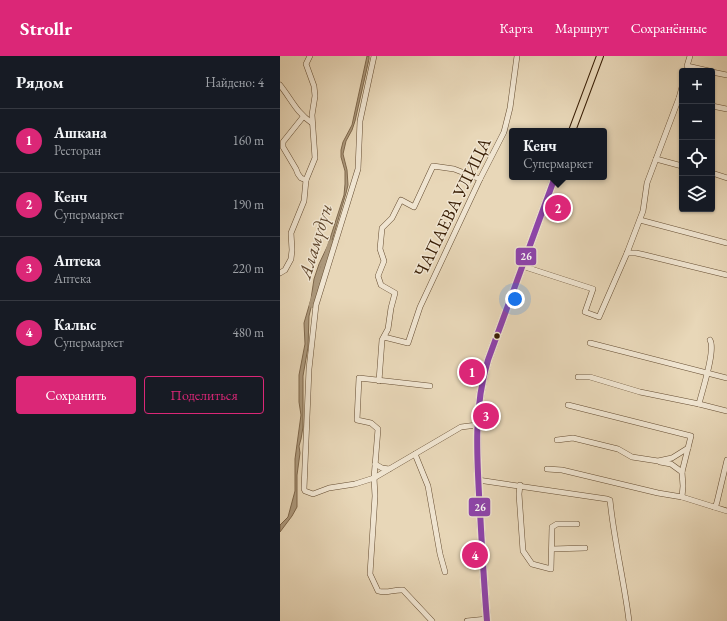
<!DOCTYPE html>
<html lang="ru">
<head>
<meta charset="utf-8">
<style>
	:root { --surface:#171b24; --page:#20242c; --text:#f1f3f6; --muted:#9ea1a6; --line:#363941; --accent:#db2777 }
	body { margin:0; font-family:"EB Garamond",serif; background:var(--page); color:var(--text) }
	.controls { position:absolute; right:12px; top:12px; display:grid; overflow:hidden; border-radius:4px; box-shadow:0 1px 3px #0004 }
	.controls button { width:36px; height:36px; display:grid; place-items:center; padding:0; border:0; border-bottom:1px solid var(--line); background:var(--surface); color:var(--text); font:20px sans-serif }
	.you { position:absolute; left:235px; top:243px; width:14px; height:14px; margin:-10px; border:3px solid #fff; border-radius:50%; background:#1a73e8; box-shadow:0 0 0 6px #1a73e833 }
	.badge { display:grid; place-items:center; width:26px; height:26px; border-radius:50%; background:var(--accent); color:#fff; font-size:13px; font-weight:700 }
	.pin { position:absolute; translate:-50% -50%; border:2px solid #fff; box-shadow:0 1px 4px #0006 }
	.popup { position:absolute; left:229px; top:72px; width:98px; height:52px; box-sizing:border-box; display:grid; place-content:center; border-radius:4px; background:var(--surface); filter:drop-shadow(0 1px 3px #0005); font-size:13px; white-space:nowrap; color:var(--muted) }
	.popup b { font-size:15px; color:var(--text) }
	.popup::after { content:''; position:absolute; left:50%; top:100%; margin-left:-8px; border:8px solid transparent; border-top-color:var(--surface) }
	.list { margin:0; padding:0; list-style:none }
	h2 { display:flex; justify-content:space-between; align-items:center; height:52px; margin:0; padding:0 16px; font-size:17px }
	h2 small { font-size:13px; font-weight:400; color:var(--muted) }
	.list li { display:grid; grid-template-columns:26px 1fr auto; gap:12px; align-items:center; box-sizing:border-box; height:64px; padding:0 16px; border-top:1px solid var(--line) }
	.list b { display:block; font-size:15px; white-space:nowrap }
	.list p { margin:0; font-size:13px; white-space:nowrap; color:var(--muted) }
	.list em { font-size:13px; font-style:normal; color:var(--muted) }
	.actions { display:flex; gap:8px; padding:12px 16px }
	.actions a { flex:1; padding:9px 0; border:1px solid var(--accent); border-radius:4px; text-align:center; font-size:14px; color:var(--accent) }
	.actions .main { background:var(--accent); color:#fff }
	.icon { flex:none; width:22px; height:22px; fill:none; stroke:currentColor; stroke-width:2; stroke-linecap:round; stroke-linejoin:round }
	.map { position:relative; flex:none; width:447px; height:565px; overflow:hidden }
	header { display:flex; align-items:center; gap:24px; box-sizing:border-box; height:56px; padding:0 20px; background:var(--accent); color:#fff }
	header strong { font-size:19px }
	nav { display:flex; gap:22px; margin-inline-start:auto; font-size:14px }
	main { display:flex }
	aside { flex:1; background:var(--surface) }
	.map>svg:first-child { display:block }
</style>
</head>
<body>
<header>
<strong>Strollr</strong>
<nav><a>Карта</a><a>Маршрут</a><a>Сохранённые</a></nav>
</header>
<main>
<aside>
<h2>Рядом<small>Найдено: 4</small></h2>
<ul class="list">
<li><span class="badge">1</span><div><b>Ашкана</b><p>Ресторан</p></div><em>160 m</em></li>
<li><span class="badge">2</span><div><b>Кенч</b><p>Супермаркет</p></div><em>190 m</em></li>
<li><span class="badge">3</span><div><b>Аптека</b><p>Аптека</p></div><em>220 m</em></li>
<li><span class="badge">4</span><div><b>Калыс</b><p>Супермаркет</p></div><em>480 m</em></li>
</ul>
<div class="actions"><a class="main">Сохранить</a><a>Поделиться</a></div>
</aside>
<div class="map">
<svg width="447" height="565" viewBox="0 0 447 565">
	<rect width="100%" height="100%" fill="#e8d7b8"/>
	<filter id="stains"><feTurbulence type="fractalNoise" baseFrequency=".005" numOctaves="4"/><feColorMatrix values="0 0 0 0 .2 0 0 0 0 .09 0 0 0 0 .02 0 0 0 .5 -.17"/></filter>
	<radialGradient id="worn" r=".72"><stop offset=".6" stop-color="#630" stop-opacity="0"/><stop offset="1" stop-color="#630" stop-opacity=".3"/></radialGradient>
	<path fill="#ac987b" stroke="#7e674b" d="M87,0H89V3L75,65L72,74L66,85L63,98L67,114L68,129L66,137L51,188L41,211L29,260L28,291L23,320V371L21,383L19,390L20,397L17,419V451L12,460L0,476V469L8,461L15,435V403L21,359L19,346V319L25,288L24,267L31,243L34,223L39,208L48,189L64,139L65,128V115L61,101V94L63,86L72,69Z"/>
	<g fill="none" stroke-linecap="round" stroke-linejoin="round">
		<path stroke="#ac987b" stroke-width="6" d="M32,249L51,187"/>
		<g stroke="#644c31" stroke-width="6">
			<g id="minor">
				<path d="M94,0L80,65L78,113L36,249L29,313L24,433L25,435L33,438L49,432L75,428L94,422L181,371L197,369"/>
				<path d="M410,0L407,10L429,15"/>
				<path d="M432,16L447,19"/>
				<path d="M0,29C12,44 16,56 32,67"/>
				<path d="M401,42H399L402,31"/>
				<path d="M432,50L447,53"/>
				<path d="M23,61L3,86V91L16,113L18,118L21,122L26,124"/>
				<path d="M376,103L402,110"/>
				<path d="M432,117L447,122"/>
				<path d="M360,164L447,187"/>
				<path d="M347,197H356L365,199L447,219"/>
				<path d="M242,210L313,233L305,256L319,261L347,197L363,155L367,127L399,42"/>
				<path d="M0,217L5,214L11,203L12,194L11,177L24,145L26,124L35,102L32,59L35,40L34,30L26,8L30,0"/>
				<path d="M104,281L128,287L140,251L200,123L224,76L230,52L237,0"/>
				<path d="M430,284C436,294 422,335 419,348L447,355"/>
				<path d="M310,287L447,322"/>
				<path d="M298,321H310L360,336L419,348"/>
				<path d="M99,325L102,284L108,273L111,252L115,237L101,229L98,220L104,205L100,193L102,172L112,162L121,144L134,151L153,110L174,113L200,123"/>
				<path d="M150,330L79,322L77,364L91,367L98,373L94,422L95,440L90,518L98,535C107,538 115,533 123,534L152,565"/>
				<path d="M277,384L293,382L338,393L352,401L378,405L392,402L408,392"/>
				<path d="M135,398L148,430L160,498L165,516"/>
				<path d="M447,404L437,446L436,449L434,451L447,455"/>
				<path d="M380,406L391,408L402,416"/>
				<path d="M95,408L102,412L109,413"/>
				<path d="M267,413L282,414L378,437L402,441L403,430L402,416L411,380L288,349"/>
				<path d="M198,424L327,443L330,444C334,485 344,524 349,565"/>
				<path d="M240,429L239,438L243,495L252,508L271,513L272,471L277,468H297"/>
				<path d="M402,441L434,451"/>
				<path d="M272,493L305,492"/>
				<path d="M187,565L207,563"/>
			</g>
		</g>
		<g stroke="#381d04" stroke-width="8">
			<g id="major">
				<path d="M292,75L320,0"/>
				<path d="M207,565C204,529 202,492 200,455C197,404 193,353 208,304L275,121"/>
			</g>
		</g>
		<use href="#minor" stroke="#f0e5d1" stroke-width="5"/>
		<use href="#major" stroke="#e8d7b8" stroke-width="6"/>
		<g stroke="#f0e5d1" stroke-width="9">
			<path id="bus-1" d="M207,565C204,529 202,492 200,455C197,404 193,353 208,304L275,121"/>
		</g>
		<use href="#bus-1" stroke="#8e44ad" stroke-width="6"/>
	</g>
	<circle fill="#381d04" stroke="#f0e5d1" stroke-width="1.5" cx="217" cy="280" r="3.5"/>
	<g text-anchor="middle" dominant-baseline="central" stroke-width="3" stroke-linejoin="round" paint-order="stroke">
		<g font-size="18" fill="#381d04" stroke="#f0e5d1">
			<text transform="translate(172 151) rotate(-64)">ЧАПАЕВА УЛИЦА</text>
		</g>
		<g font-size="19" font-style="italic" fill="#61482e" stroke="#f0e5d1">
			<text transform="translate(35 185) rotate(-73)">Аламүдүн</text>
		</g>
	</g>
	<g stroke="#f0e5d1" stroke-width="1.5">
		<rect x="235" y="191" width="22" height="19" rx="4" fill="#8e44ad"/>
		<rect x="188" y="441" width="23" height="20" rx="4" fill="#8e44ad"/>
	</g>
	<g font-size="11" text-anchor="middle" font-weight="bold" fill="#fff">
		<text x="246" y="204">26</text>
		<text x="200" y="455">26</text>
	</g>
	<rect width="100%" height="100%" filter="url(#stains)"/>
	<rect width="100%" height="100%" fill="url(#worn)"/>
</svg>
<div class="controls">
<button>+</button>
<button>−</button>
<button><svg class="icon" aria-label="locate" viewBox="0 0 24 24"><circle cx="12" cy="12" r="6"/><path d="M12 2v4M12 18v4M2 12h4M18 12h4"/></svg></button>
<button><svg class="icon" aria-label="layers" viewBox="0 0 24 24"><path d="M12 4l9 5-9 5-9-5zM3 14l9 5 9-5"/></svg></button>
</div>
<div class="you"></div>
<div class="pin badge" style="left:192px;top:316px">1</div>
<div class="pin badge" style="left:278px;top:152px">2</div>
<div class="popup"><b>Кенч</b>Супермаркет</div>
<div class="pin badge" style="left:206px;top:360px">3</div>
<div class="pin badge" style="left:195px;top:499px">4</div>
</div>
</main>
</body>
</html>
